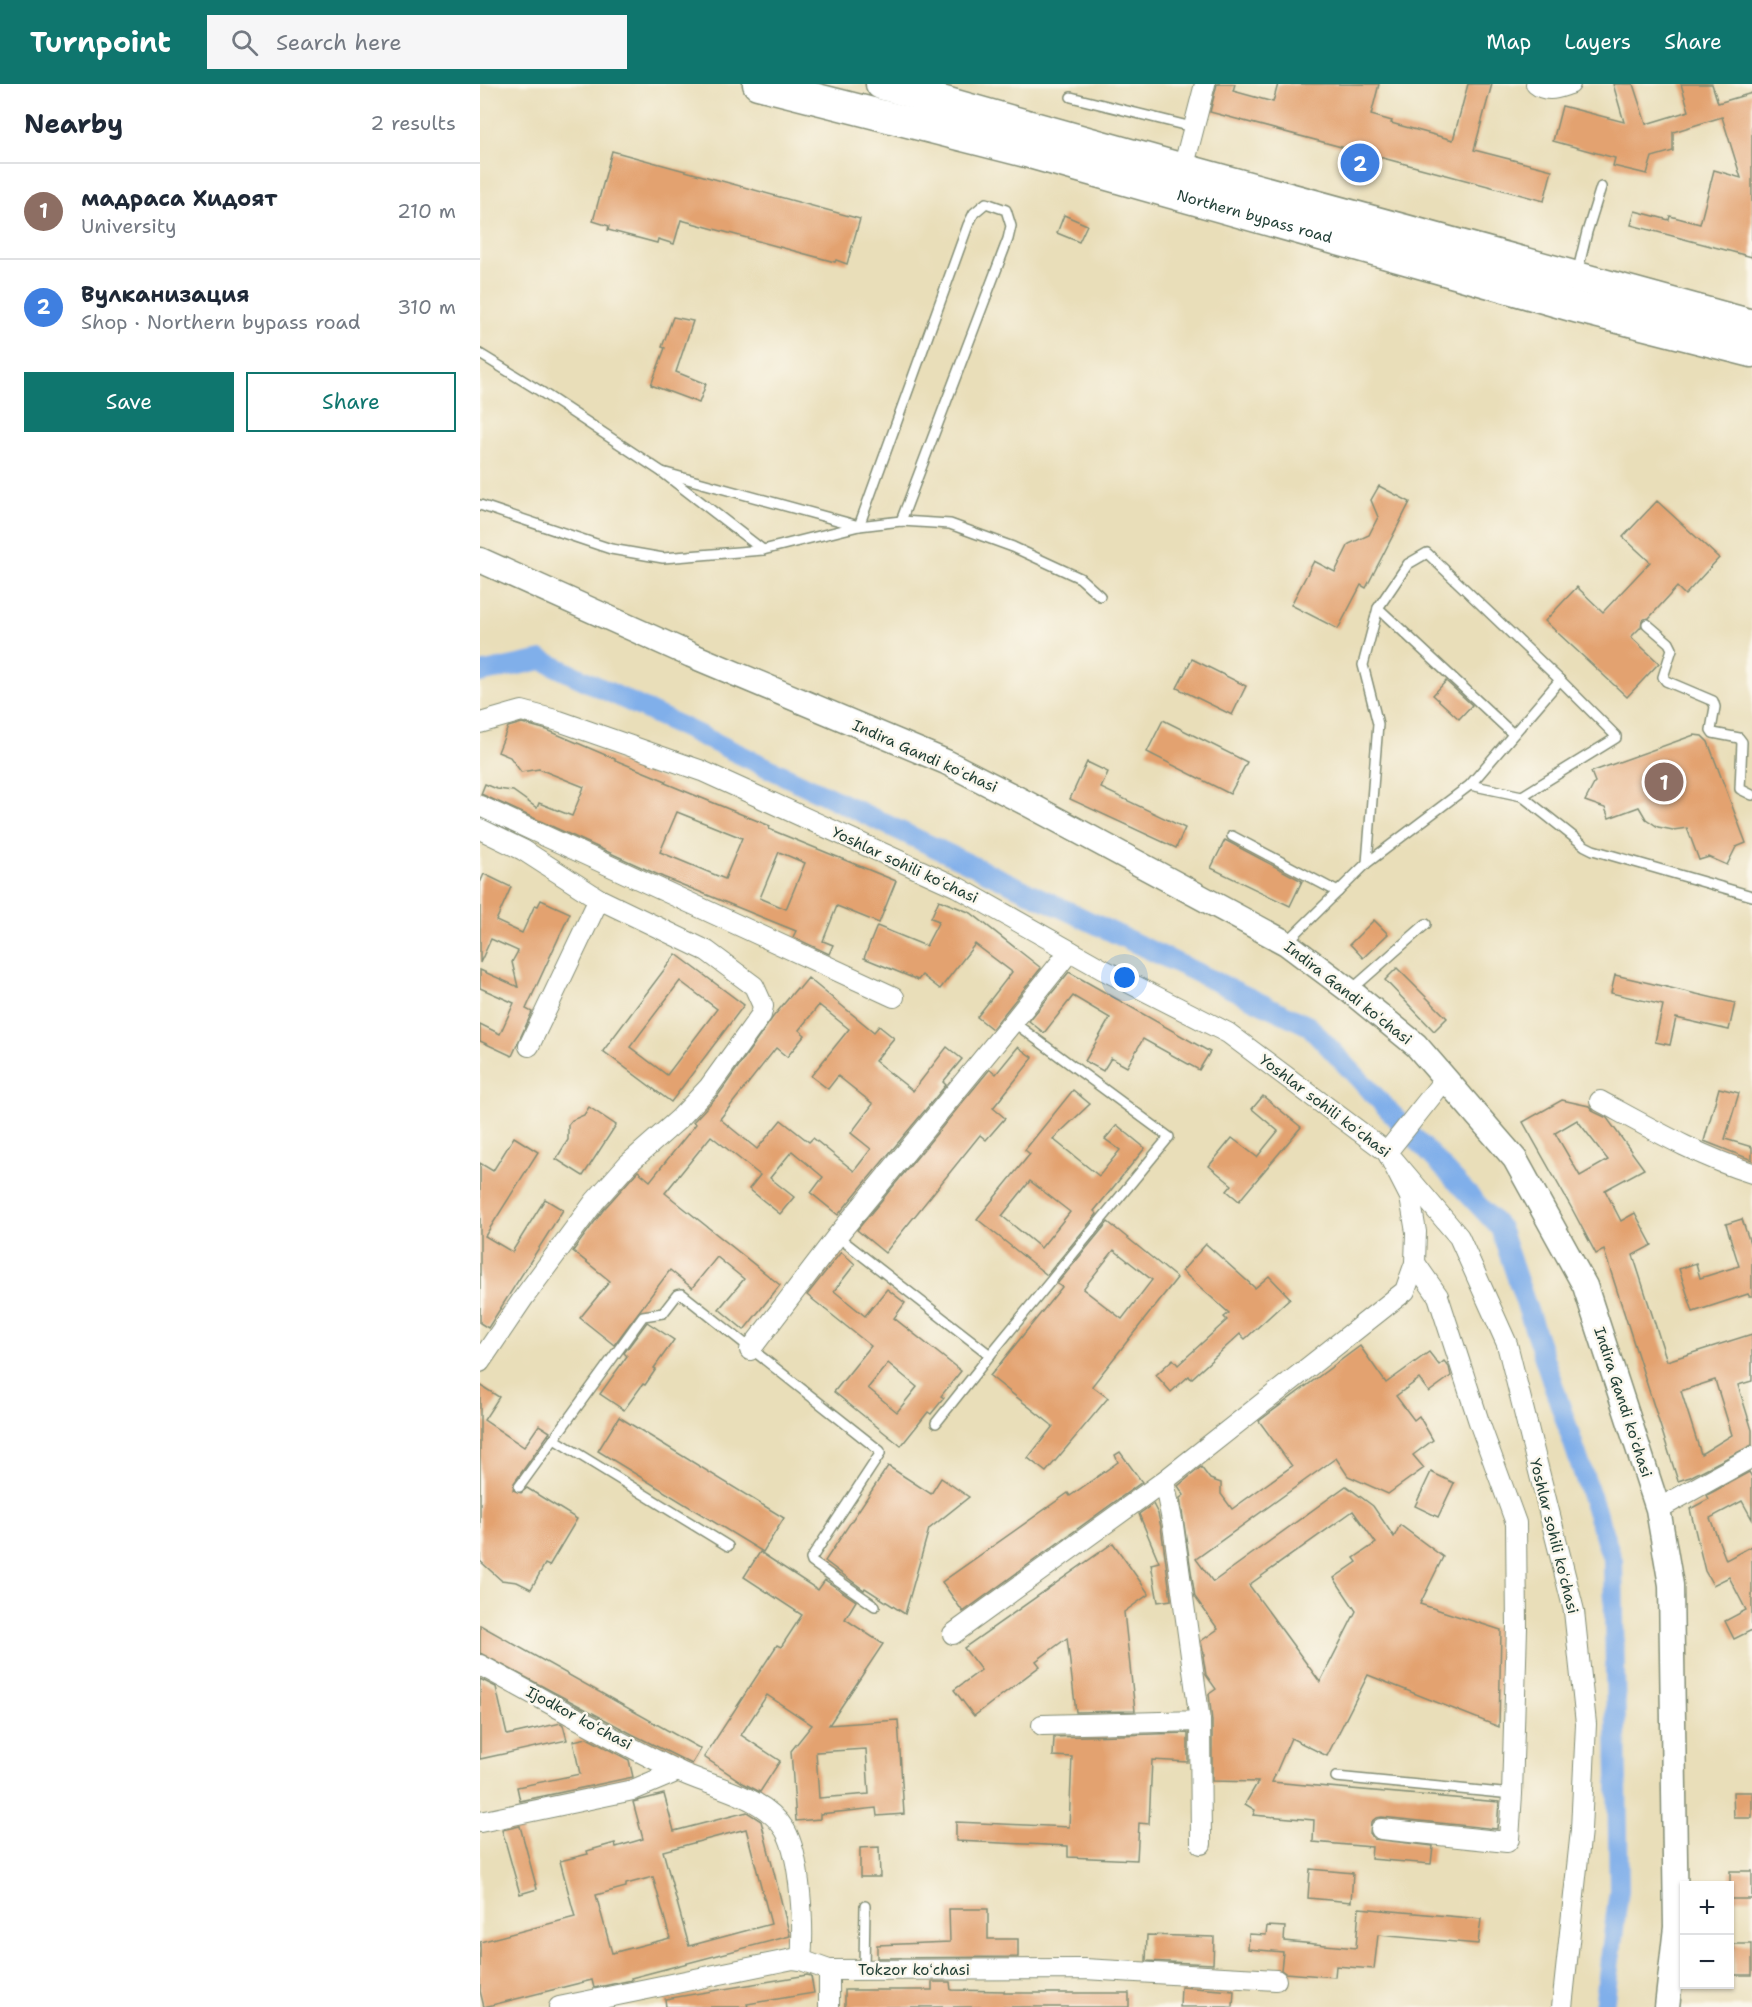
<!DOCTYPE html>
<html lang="en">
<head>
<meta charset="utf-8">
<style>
	:root { --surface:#fff; --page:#f6f6f7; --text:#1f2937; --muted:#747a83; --line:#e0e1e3; --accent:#0f766e }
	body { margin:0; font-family:"Shantell Sans",sans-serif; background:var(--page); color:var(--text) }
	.controls { position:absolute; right:18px; bottom:18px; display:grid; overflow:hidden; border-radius:0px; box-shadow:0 2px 4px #0004 }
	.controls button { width:54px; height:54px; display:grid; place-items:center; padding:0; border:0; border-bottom:2px solid var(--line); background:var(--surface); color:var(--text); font:30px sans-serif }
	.you { position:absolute; left:645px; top:894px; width:21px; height:21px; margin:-15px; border:4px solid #fff; border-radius:50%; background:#1a73e8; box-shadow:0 0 0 9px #1a73e833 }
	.badge { display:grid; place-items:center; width:39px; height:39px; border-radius:50%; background:var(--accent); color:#fff; font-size:20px; font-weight:700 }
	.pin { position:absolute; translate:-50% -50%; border:3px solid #fff; box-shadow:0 2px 6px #0006 }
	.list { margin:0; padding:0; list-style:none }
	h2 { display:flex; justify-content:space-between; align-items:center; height:78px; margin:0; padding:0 24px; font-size:26px }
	h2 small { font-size:20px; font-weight:400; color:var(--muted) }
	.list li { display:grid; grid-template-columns:39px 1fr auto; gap:18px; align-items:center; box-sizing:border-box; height:96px; padding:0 24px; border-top:2px solid var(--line) }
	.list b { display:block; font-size:22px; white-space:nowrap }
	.list p { margin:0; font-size:20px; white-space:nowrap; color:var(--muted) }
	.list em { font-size:20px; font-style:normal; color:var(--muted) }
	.actions { display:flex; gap:12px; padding:18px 24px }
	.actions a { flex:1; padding:14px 0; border:2px solid var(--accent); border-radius:0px; text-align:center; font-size:21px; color:var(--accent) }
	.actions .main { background:var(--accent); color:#fff }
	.icon { flex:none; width:33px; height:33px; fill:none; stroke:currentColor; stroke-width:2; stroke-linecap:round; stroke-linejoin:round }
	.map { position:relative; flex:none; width:1272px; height:1923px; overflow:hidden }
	header { display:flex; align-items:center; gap:36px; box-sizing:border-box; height:84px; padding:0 30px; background:var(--accent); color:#fff }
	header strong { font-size:28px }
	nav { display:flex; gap:33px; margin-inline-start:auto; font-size:21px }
	.search { width:420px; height:54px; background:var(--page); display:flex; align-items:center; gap:15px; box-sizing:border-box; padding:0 21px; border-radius:0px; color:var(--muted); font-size:22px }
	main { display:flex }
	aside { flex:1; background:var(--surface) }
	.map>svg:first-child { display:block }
</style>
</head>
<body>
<header>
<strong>Turnpoint</strong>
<div class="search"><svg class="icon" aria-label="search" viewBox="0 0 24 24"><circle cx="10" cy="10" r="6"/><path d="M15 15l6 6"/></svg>Search here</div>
<nav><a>Map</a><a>Layers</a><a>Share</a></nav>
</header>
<main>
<aside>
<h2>Nearby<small>2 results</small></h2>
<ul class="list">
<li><span class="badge" style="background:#8d6e63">1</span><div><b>мадраса Хидоят</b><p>University</p></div><em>210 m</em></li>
<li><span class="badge" style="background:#3f7fe0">2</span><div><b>Вулканизация</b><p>Shop · Northern bypass road</p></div><em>310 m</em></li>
</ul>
<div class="actions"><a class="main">Save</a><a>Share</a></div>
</aside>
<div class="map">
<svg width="1272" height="1923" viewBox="0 0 1272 1923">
	<rect width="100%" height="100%" fill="#fbf7ec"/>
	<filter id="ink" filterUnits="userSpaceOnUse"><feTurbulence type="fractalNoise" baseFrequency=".0167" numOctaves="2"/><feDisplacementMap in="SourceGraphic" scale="12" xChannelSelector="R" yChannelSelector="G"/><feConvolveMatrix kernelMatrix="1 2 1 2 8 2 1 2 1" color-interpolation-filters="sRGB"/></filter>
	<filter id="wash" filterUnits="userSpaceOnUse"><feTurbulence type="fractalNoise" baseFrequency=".008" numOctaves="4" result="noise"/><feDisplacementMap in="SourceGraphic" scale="24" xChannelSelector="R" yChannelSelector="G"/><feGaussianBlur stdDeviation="1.35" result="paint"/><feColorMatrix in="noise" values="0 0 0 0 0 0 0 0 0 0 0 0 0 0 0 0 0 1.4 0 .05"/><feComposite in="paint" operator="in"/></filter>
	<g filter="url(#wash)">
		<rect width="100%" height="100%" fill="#e9deb9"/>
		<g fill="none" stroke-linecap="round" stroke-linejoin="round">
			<path stroke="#80afea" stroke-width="20" d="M0,589L62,576L829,942L1020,1144L1133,1477L1139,1806L1124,1923"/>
		</g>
		<g id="blocks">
			<g fill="#e3a270" fill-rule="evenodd">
				<path d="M737,0H755L753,7L793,18L798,0H899L891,31L912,37L911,39L973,56L988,0H1012L994,66L1072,86L1064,117L730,28Z"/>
				<path d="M1133,0H1153L1166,40L1209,27L1201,0H1232L1238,19L1272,9V173L1151,141L1155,127L1189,136L1190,132L1220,140L1234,86L1261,94L1242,33L1193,48V67L1172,73L1167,90L1133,82L1135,74L1073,57L1082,22L1144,38Z"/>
				<path d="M132,67L380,135L367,180L356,176L355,178L201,136L194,160L178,155L177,159L128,146L129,142L113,137Z"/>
				<path d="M584,131L607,141L599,158L577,149Z"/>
				<path d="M193,233L213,237L196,288L226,300L219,319L171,301L185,264L182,263Z"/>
				<path d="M899,402L930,418L886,504L881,501L858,545L811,521L834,477L855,488L869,460L889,451L898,433L891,416Z"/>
				<path d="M1177,417L1239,474L1205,511L1197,503L1169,534L1162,536L1161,543L1151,553L1179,579L1147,613L1065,537L1097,503L1123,528L1170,478L1143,453Z"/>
				<path d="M712,575L766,602L752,631L697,604Z"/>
				<path d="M966,597L992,621L979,635L953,611Z"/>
				<path d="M683,636L767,678L750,710L667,668Z"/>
				<path d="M42,639L67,646L135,675V676L186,697L185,699L290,742L289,745L416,797L399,839L357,822L343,857L353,861L349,870L313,853L316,847L183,793L1,710L5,700L17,705L33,707L57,724L59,719L92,732L104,703L59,685L41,688L30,673L18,668L28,643ZM197,728L262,754L245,795L180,768ZM299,768L325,779L306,825L280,814Z"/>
				<path d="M1214,651L1222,652L1228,658L1266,759L1256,763L1247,781L1229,773L1219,776L1207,744L1193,746L1178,743L1166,735L1159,723L1129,734L1125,724L1105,717L1115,698L1111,688Z"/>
				<path d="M607,678L628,688L621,704L705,744L696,764L590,715Z"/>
				<path d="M745,756L822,797L810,822L731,784Z"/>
				<path d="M4,790L31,803L16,837L42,849L55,821L58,822L61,816L90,829L46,925L52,928L32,972L0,957V940L20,950L34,919L0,904V886L38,903L32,878L38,867L11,855L0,879V799Z"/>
				<path d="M459,816L491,829L561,884L512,945L497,933L532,888L495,860L460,905L442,891L438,896L384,874L397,842L446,862L459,837L451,834Z"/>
				<path d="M894,836L908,850L883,874L870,860Z"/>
				<path d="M196,870L264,921L191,1018L123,967ZM200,897L237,925L187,991L150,963Z"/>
				<path d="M917,884L967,934L954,947L905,896Z"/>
				<path d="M589,888L730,968L719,986L663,955L647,983L631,974L623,987L605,977L630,934L593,912L564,949L549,937Z"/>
				<path d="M1135,891L1255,919L1249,946L1196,934L1190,961L1175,958L1183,921L1131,909Z"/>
				<path d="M328,894L394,948L399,942L414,954L395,977L433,1007L467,963L482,975L463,998L466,1001L358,1131L331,1109L343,1093L312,1067L290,1094L314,1113L300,1130L269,1105L280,1091L231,1052L185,1109L300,1201L264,1246L239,1225L264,1195L237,1173L212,1204L190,1186L134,1261L100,1234L130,1197L93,1167L124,1125L156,1089L158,1087L170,1097L216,1040L213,1038L239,1010L293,933L317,904L319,905ZM339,921L369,945L331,992L348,1005L358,992L393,1020L371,1049L391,1065L374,1087L333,1054L329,1058L301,1036L277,1065L240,1035L296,964L307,973L325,951L319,946Z"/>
				<path d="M538,963L553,974L513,1024L525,1034L506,1056L500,1051L405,1169L377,1146L510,985L516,990Z"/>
				<path d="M1239,1004L1259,1009L1245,1055L1272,1063V1076L1224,1057Z"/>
				<path d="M593,1006L610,1020L573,1055L619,1092L640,1066L625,1055L637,1041L665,1064L614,1127L617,1130L567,1191L497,1135L550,1070L545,1066ZM550,1097L590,1128L561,1164L522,1132Z"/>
				<path d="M783,1012L821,1043L759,1117L747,1107L752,1101L729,1082L752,1054L777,1073L798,1047L772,1025Z"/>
				<path d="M1082,1016L1109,1022L1114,1028L1127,1034L1164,1085L1125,1106L1141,1137L1155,1129L1172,1161L1153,1171L1187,1277L1272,1250V1297L1258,1301L1272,1346V1361L1210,1393L1198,1397L1124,1166L1116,1170L1091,1123L1043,1038ZM1097,1036L1128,1076L1100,1092L1075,1049ZM1235,1296L1252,1351L1221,1370L1201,1307Z"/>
				<path d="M109,1023L136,1041L103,1092L76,1075L88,1056V1041L92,1036L104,1031Z"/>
				<path d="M34,1053L58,1068L5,1152L32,1168L65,1115L83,1126L8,1244L0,1239V1079L13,1087Z"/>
				<path d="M1262,1135L1272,1165V1212H1269L1268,1210L1213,1228L1199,1185L1216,1179L1220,1194L1259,1182L1246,1140Z"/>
				<path d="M628,1138L697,1194L612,1302L628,1314L566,1388L548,1374L573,1342L510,1292L582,1203L577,1200ZM634,1166L672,1196L642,1235L603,1205Z"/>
				<path d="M726,1160L775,1204L789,1192L810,1214L765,1255L760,1250L711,1295L709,1292L691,1308L676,1291L693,1275L698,1281L747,1236L744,1233L749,1229L702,1187Z"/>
				<path d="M361,1168L375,1180L354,1207L385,1232L407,1205L425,1219L414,1234L481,1287L461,1312L464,1314L451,1330L448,1328L421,1362L354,1308L391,1262L327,1211ZM408,1279L437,1303L417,1328L388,1304Z"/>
				<path d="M167,1238L194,1256L174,1284L176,1285L165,1301L163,1300L144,1326L120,1310L147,1272L144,1269Z"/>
				<path d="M880,1262L906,1299L949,1268L959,1281L964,1277L969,1283L971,1292L949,1308L939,1295L916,1312L934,1336L939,1332L953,1356L933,1371L944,1384L908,1410L868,1392L856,1374L716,1475L733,1498L866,1402L893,1422L914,1453L920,1441L963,1473L940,1520L1021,1546L1019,1643L888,1591L847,1672L811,1654L792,1698L1019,1718L1017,1745L902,1733L896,1734L891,1738L890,1749L894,1755L953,1762L951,1780L891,1775L892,1763L833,1758L834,1736L773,1731L775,1726L765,1720L778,1698L732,1697V1637L729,1610L736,1605L726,1591L723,1572L725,1571L723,1567L721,1557L738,1545L715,1513L700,1414L704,1411L698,1402L721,1383L730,1395L741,1399V1410L752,1425L812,1382L779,1337ZM873,1427L896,1459L874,1474L877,1478L854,1494L876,1527L840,1598L769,1501Z"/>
				<path d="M0,1301L19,1313L4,1336L44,1363L59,1341L70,1348L34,1399L33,1406L41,1409L47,1404L97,1435L69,1482L65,1480L51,1505L37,1498L21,1496L0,1477Z"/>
				<path d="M139,1333L304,1434L283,1468L118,1367Z"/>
				<path d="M640,1368L662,1398L483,1528L462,1498L588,1409L590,1412L638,1378L635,1371Z"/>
				<path d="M408,1382L451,1410L461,1394L489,1413L449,1445L425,1530L385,1504L384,1506L345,1477Z"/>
				<path d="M951,1388L974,1399L958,1433L935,1422Z"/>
				<path d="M1269,1388L1272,1393V1435L1262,1417L1230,1434L1246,1476L1272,1462V1546L1254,1555L1245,1537L1266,1526L1249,1493L1233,1501L1225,1487L1210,1425L1229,1415L1227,1411Z"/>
				<path d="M673,1420L678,1430L681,1443L691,1516L678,1518L671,1480L679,1478L659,1430Z"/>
				<path d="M633,1459L669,1510L644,1528L655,1627L596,1628L587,1554L556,1577L560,1582L494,1632L474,1606L501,1586L484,1564Z"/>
				<path d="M280,1468L338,1506L345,1496L376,1517L365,1535L403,1560L349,1641L418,1636L424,1730L397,1732L396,1724L340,1730V1735L316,1737L311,1667L332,1641L287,1611L261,1651L300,1677L280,1708L263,1699L224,1673L297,1561L301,1563L322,1531L264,1493ZM386,1665L389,1710L339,1714L336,1668Z"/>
				<path d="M0,1541L221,1665L212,1680L152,1650L0,1569Z"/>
				<path d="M0,1595L16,1603L27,1651L81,1639L83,1641L87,1656L0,1675Z"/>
				<path d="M708,1649V1678L672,1676L669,1740L659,1739L657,1776L588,1773V1762L476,1757V1738L589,1743L592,1673L573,1672L574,1653Z"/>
				<path d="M107,1654L149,1676L153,1693L40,1717L37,1703L100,1690L93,1657Z"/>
				<path d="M1253,1708H1272V1734H1254Z"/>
				<path d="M184,1710L194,1747L267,1728L281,1737L310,1852L151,1894L152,1896L114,1904L112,1896L4,1923L0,1907V1858L95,1833L80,1777L108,1770L107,1767L135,1759L136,1763L163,1755L153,1718ZM266,1745L291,1840L209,1862L183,1767ZM173,1793L190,1854L132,1869L116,1811L146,1803V1800Z"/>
				<path d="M40,1742L57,1805L40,1810L22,1746Z"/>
				<path d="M399,1763L400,1793H380V1764Z"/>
				<path d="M830,1785L873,1789L871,1818L828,1814Z"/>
				<rect x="1250" y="1787" width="22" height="28"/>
				<path d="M879,1824L1001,1835L998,1860L898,1851L894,1885L856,1882L855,1893L805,1889L801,1886L803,1868L768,1865L769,1850L786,1851L787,1842L805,1843L804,1857L876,1864Z"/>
				<path d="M469,1825H508V1855H538V1873L397,1874V1861L470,1858Z"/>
				<path d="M667,1851L734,1853L733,1880L666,1877Z"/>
				<rect x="1254" y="1860" width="18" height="31"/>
				<path d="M327,1891L331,1892L334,1909L267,1920L268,1923H186L185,1915Z"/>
				<path d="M452,1898H470L471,1906L524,1907V1909H649V1923H365V1906H452Z"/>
				<path d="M701,1903L754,1907L753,1923H700Z"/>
			</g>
		</g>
	</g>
	<g filter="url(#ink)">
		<use href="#blocks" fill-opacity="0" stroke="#848e76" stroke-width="1.5"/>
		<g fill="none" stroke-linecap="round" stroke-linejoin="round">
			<g stroke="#848e76" stroke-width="12">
				<g id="service">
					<path d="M591,13L712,43"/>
					<path d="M1097,190L1107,148L1121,103"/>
					<path d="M0,270L60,307L182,388L283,466"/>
					<path d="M182,388L379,442L488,141L494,129L506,119L526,126L531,142L528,155L421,437"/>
					<path d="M0,421L131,465L183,474L283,466L379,442L421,437L470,440L533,463L600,494L620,512"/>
					<path d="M898,524L1033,650"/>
					<path d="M1167,540L1189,559L1192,565L1183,593L1186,597L1233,617L1235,623L1231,646L1233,649L1259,654L1262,658L1260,705L1272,711"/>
					<path d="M990,701L1042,712L1105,762L1113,766L1272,812"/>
					<path d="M1042,712L1136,654V652L1080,596"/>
					<path d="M752,752L858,808"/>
					<path d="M808,857L887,779L990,701L1080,596L947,469L928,480L898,524L883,581L898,640L887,779"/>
					<path d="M870,907L946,840"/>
					<path d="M357,1152L510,1271"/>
					<path d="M456,1339L510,1271L689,1053L533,938"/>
					<path d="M74,1355L248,1462"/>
					<path d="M39,1403L163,1232L183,1229L197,1211L202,1210L400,1367V1370L331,1475L332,1478L395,1522"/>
					<path d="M856,1693L1032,1710"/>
					<path d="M384,1886L385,1822"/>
				</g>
			</g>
			<g stroke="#848e76" stroke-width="22">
				<g id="minor">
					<path d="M1056,0C1067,9 1077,4 1090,0"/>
					<path d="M703,85L725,0"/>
					<path d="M0,639L42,627L79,637L222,687L477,803L622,885L748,949L907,1068L979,1153L1027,1260L1094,1527L1106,1640L1101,1746L1082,1923"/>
					<path d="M0,722L414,913"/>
					<path d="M0,745L43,766L119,815L227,867L274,902L283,922L281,931L229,1003L199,1035L148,1080L115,1117L44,1213L0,1278"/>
					<path d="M49,962L119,815"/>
					<path d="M1120,1017C1170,1044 1218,1072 1272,1089"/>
					<path d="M270,1266L357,1152L533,938L590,867"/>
					<path d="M1178,1425L1272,1373"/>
					<path d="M473,1550L684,1397"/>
					<path d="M0,1581C65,1616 129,1654 196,1686C232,1704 283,1710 305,1746C321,1772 324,1846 321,1876"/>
					<path d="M720,1637L721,1760"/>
					<path d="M562,1641L720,1637L693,1441L684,1397L925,1207L935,1179L936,1148L930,1113L907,1068L965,995"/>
					<path d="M0,1738L153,1706L198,1687"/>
					<path d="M901,1745L1027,1758L1029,1755L1032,1710L1037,1544L1036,1439L999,1338L958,1212L935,1179"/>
					<path d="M349,1886V1923"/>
					<path d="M79,1923L313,1875L321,1876L349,1886L604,1885L796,1896"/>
				</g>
			</g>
			<g stroke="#848e76" stroke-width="27">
				<path id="tertiary" d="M0,476L211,571L466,678L548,720L806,859L870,907L936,961L1035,1075L1105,1202L1178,1425L1191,1501L1196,1843L1187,1923"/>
			</g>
			<g stroke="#848e76" stroke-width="33">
				<g id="primary">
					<path id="s1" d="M278,0L550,69L1099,224L1272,268"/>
					<path d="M401,0L703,85L1272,241"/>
				</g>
			</g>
			<use href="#service" stroke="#fff" stroke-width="9"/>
			<use href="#minor" stroke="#fff" stroke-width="20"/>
			<use href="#tertiary" stroke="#fff" stroke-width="24"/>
			<use href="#primary" stroke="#fff" stroke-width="30"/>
		</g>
	</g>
	<g text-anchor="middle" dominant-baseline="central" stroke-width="5" stroke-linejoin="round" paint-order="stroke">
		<g font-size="15" fill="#1f3d34" stroke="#fbf7ec">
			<text stroke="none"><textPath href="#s1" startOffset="514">Northern bypass road</textPath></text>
			<text transform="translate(445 672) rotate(24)">Indira Gandi koʻchasi</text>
			<text transform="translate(425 781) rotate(25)">Yoshlar sohili koʻchasi</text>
			<text transform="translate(868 909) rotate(38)">Indira Gandi koʻchasi</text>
			<text transform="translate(845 1022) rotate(37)">Yoshlar sohili koʻchasi</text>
			<text transform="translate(1143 1318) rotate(72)">Indira Gandi koʻchasi</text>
			<text transform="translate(1074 1452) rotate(76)">Yoshlar sohili koʻchasi</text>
			<text transform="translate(99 1634) rotate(28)">Ijodkor koʻchasi</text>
			<text x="434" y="1886">Tokzor koʻchasi</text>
		</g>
	</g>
</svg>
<div class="controls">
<button>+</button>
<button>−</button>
</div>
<div class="you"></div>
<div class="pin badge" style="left:1184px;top:698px;background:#8d6e63">1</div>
<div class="pin badge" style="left:880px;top:79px;background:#3f7fe0">2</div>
</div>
</main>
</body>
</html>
